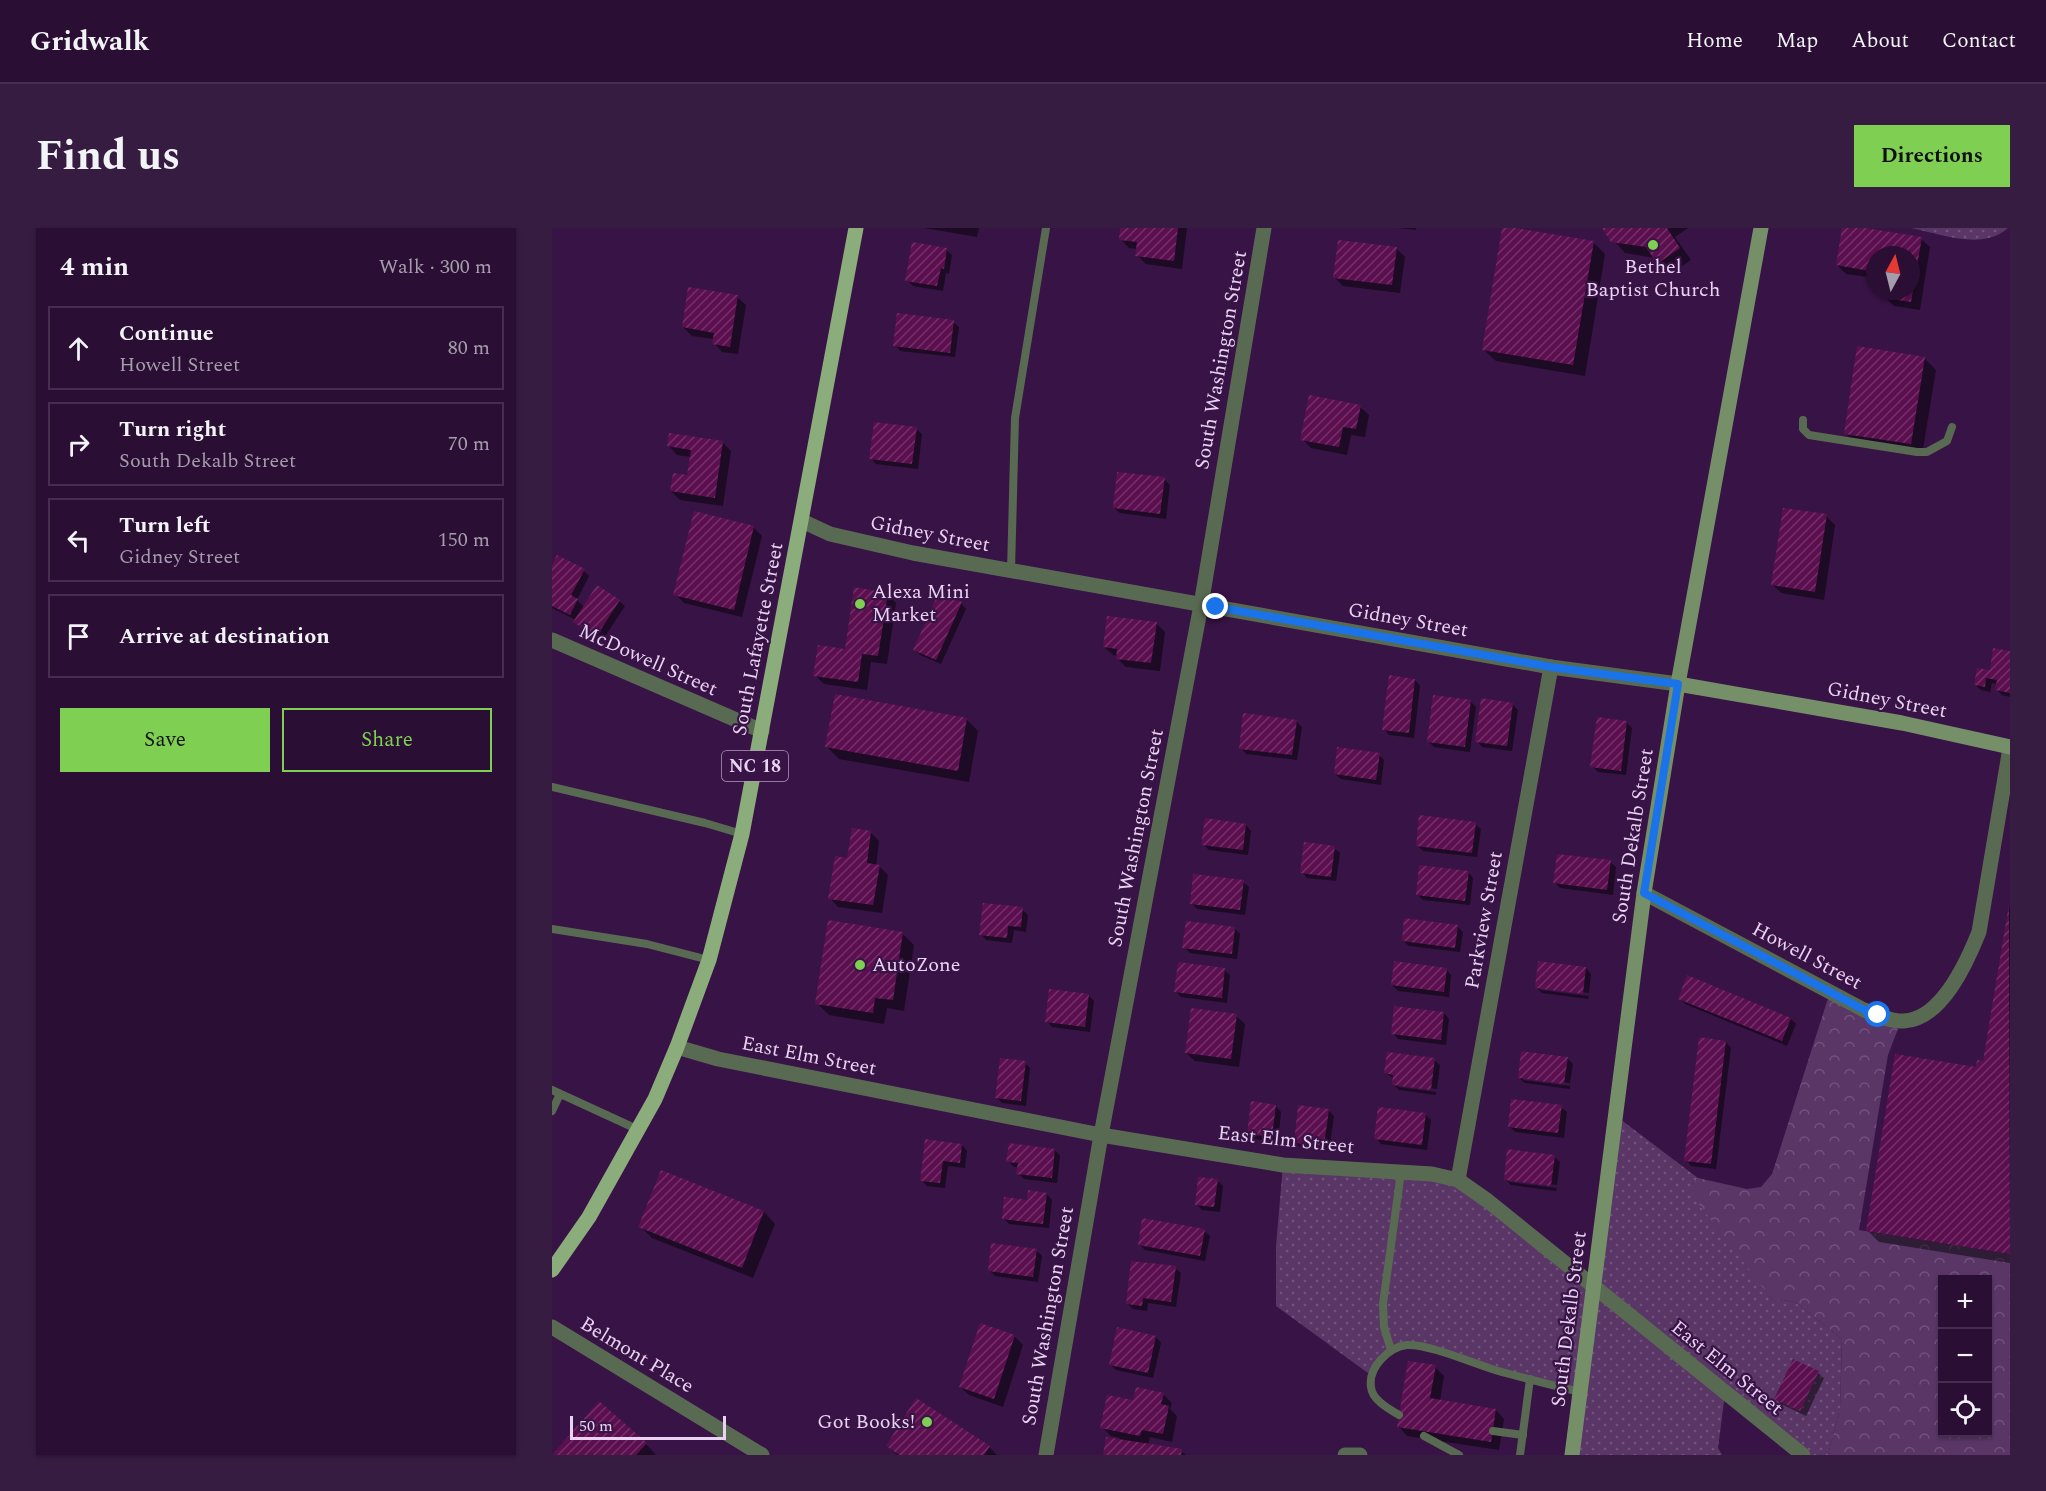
<!DOCTYPE html>
<html lang="en">
<head>
<meta charset="utf-8">
<style>
	:root { --surface:#2a0e34; --page:#361c40; --text:#f1f3f6; --muted:#a59cac; --line:#462e4f; --accent:#7fd052 }
	body { margin:0; font-family:Spectral,serif; background:var(--page); color:var(--text) }
	.controls { position:absolute; right:18px; bottom:18px; display:grid; overflow:hidden; border-radius:0px; box-shadow:0 2px 4px #0004 }
	.controls button { width:54px; height:54px; display:grid; place-items:center; padding:0; border:0; border-bottom:2px solid var(--line); background:var(--surface); color:var(--text); font:30px sans-serif }
	.compass { position:absolute; left:1314px; top:18px; width:54px; height:54px; border-radius:50%; background:var(--surface); box-shadow:0 2px 4px #0004; rotate:7deg }
	.scale { position:absolute; left:18px; bottom:15px; width:156px; box-sizing:border-box; padding-left:6px; border:3px solid #e9d3f2; border-top:0; font-size:16px; line-height:21px; white-space:nowrap; color:#e9d3f2; -webkit-text-stroke:4px #381345; paint-order:stroke }
	.stop { position:absolute; width:18px; height:18px; margin:-14px; border:4px solid #1a73e8; border-radius:50%; background:#fff }
	.stop.end { background:#1a73e8; border-color:#fff; box-shadow:0 2px 6px #0008 }
	.list { margin:0; padding:0; list-style:none }
	h2 { display:flex; justify-content:space-between; align-items:center; height:78px; margin:0; padding:0 24px; font-size:26px }
	h2 small { font-size:20px; font-weight:400; color:var(--muted) }
	.list li { display:grid; grid-template-columns:39px 1fr auto; gap:18px; align-items:center; box-sizing:border-box; height:84px; margin:0 12px 12px; padding:0 12px; border:2px solid var(--line); border-radius:0px }
	.list b { display:block; font-size:22px; white-space:nowrap }
	.list p { margin:0; font-size:20px; white-space:nowrap; color:var(--muted) }
	.list em { font-size:20px; font-style:normal; color:var(--muted) }
	.actions { display:flex; gap:12px; padding:18px 24px }
	.actions a { flex:1; padding:14px 0; border:2px solid var(--accent); border-radius:0px; text-align:center; font-size:21px; color:var(--accent) }
	.actions .main { background:var(--accent); color:#111 }
	.icon { flex:none; width:33px; height:33px; fill:none; stroke:currentColor; stroke-width:2; stroke-linecap:round; stroke-linejoin:round }
	.map { position:relative; flex:none; width:1458px; height:1227px; overflow:hidden; border-radius:0px }
	header { display:flex; align-items:center; gap:36px; box-sizing:border-box; height:84px; padding:0 30px; background:var(--surface); border-bottom:2px solid var(--line) }
	header strong { font-size:28px }
	nav { display:flex; gap:33px; margin-inline-start:auto; font-size:21px }
	.intro { display:flex; align-items:center; justify-content:space-between; box-sizing:border-box; height:144px; padding:0 36px }
	h1 { margin:0; font-size:42px }
	.button { padding:15px 27px; border-radius:0px; background:var(--accent); color:#111; font-size:21px; font-weight:700 }
	main { display:flex; gap:36px; padding:0 36px }
	aside { flex:1; background:var(--surface); border-radius:0px; box-shadow:0 2px 4px #0004 }
	.map>svg:first-child { display:block }
</style>
</head>
<body>
<header>
<strong>Gridwalk</strong>
<nav><a>Home</a><a>Map</a><a>About</a><a>Contact</a></nav>
</header>
<div class="intro"><h1>Find us</h1><a class="button">Directions</a></div>
<main>
<aside>
<h2>4 min<small>Walk · 300 m</small></h2>
<ul class="list">
<li><svg class="icon" aria-label="ahead" viewBox="0 0 24 24"><path d="M12 20V5M6 11l6-6 6 6"/></svg><div><b>Continue</b><p>Howell Street</p></div><em>80 m</em></li>
<li><svg class="icon" aria-label="right" viewBox="0 0 24 24"><path d="M7 20v-9h11M14 6l5 5-5 5"/></svg><div><b>Turn right</b><p>South Dekalb Street</p></div><em>70 m</em></li>
<li><svg class="icon" aria-label="left" viewBox="0 0 24 24"><path d="M17 20v-9H6M10 6l-5 5 5 5"/></svg><div><b>Turn left</b><p>Gidney Street</p></div><em>150 m</em></li>
<li><svg class="icon" aria-label="arrive" viewBox="0 0 24 24"><path d="M6 21V4h12l-3 4 3 4H6"/></svg><div><b>Arrive at destination</b></div></li>
</ul>
<div class="actions"><a class="main">Save</a><a>Share</a></div>
</aside>
<div class="map">
<svg width="1458" height="1227" viewBox="0 0 1458 1227">
	<defs>
		<pattern id="grass-dots" width="8" height="8" patternUnits="userSpaceOnUse" patternTransform="scale(1.5)"><rect width="8" height="8" fill="#593666"/><path d="M2 2h.1M6 6h.1" fill="none" stroke="#71527c" stroke-width="1.8" stroke-linecap="round"/></pattern>
		<pattern id="forest-crowns" width="20" height="18" patternUnits="userSpaceOnUse" patternTransform="scale(1.5)"><rect width="20" height="18" fill="#593666"/><path d="M2 6a3 3 0 1 1 6 0M12 15a3 3 0 1 1 6 0" fill="none" stroke="#71527c"/></pattern>
		<pattern id="building-hatch" width="6" height="6" patternUnits="userSpaceOnUse" patternTransform="scale(1.5)"><rect width="6" height="6" fill="#5c0f4f"/><path d="M-1 1l2-2M0 6l6-6M5 7l2-2" fill="none" stroke="#733169"/></pattern>
	</defs>
	<rect width="100%" height="100%" fill="#381345"/>
	<g fill="url(#grass-dots)">
		<path d="M1359,0H1456C1431,23 1389,6 1359,0Z"/>
		<path d="M1064,888L1146,950L1140,956L1219,1070L1243,1074L1290,1111L1288,1180L1276,1227H1251L1173,1166L1166,1220L1170,1227H1020L1028,1164L864,1118L839,1122L820,1148L724,1078V1018L731,937L906,952L1042,1059Z"/>
	</g>
	<path fill="url(#forest-crowns)" fill-rule="evenodd" d="M1278,764L1349,793L1336,827L1307,1002L1458,1026V1227H1276L1288,1180L1290,1111L1243,1074L1219,1070L1142,970L1140,956L1146,950L1195,961L1209,959L1220,946ZM1390,1052H1436V1204H1390Z"/>
	<g fill="#0007">
		<path d="M372,0H427L425,9Z"/>
		<path d="M570,0H635L630,41L594,36L585,27L586,21L577,20L569,11Z"/>
		<path d="M846,0H864V2Z"/>
		<path d="M952,0L1041,14L1053,26L1033,148L944,133L932,122Z"/>
		<path d="M1051,0H1136L1123,9L1139,32L1118,46L1103,30L1073,25Z"/>
		<path d="M1292,0H1304L1369,11L1378,19L1368,82L1342,78L1333,69L1334,63H1359V27H1323V50L1294,46L1285,37Z"/>
		<path d="M844,20L853,29L848,65L791,58L783,50Z"/>
		<path d="M394,22L400,27L397,46L394,45L391,63L361,58L355,52Z"/>
		<path d="M185,69L194,77L186,126L170,124L162,115V111L140,108L131,99Z"/>
		<path d="M401,94L407,99L403,129L348,123L343,117Z"/>
		<path d="M1372,130L1384,142L1370,227L1305,217L1293,205Z"/>
		<path d="M808,179L817,187L813,209L799,207L795,227L759,220L750,211Z"/>
		<path d="M364,201L370,206L366,241L324,236L319,230Z"/>
		<path d="M171,215L179,223L171,278L128,272L119,263L136,249L140,229L125,227L117,218Z"/>
		<path d="M612,251L618,257L614,291L568,285L562,280Z"/>
		<path d="M144,285L202,300L210,308L190,389L132,375L123,366Z"/>
		<path d="M1274,288L1283,297L1272,372L1229,365L1221,357Z"/>
		<path d="M0,340L32,343L37,348L25,372L32,379L67,373L73,378L50,413L29,399L23,394L24,392L0,380Z"/>
		<path d="M335,366L344,375L335,436L319,434L315,462L272,456L263,447L294,422Z"/>
		<path d="M409,375L414,381L389,436L368,427L363,422Z"/>
		<path d="M604,395L613,404L608,443L574,439L565,430L566,428L561,427L552,419Z"/>
		<path d="M1458,424V469L1450,467L1445,462L1446,456L1440,455L1438,464L1429,462L1423,457Z"/>
		<path d="M863,452L868,458L862,510L837,507L832,501Z"/>
		<path d="M918,473L924,479L918,524L882,519L877,514Z"/>
		<path d="M960,476L966,482L960,523L930,519L925,513Z"/>
		<path d="M414,491L426,503L417,554L287,531L275,519Z"/>
		<path d="M744,493L750,499L745,532L694,526L689,520Z"/>
		<path d="M1074,494L1080,500L1074,547L1046,544L1040,538Z"/>
		<path d="M827,527L832,532L829,557L789,551L783,546Z"/>
		<path d="M923,596L929,601L925,629L871,623L865,617Z"/>
		<path d="M694,597L699,603L696,627L657,622L651,616Z"/>
		<path d="M319,605L327,613L324,638H327L336,647L330,685L286,679L278,670L297,632Z"/>
		<path d="M782,620L788,625L784,653L755,650L750,644Z"/>
		<path d="M1058,634L1064,639L1061,667L1008,660L1003,655Z"/>
		<path d="M916,644L921,650L918,677L871,672L865,666Z"/>
		<path d="M691,654L697,659L693,687L645,681L639,675Z"/>
		<path d="M1458,677V1035L1327,1014L1315,1002L1425,841L1432,835Z"/>
		<path d="M470,681L476,687L474,704L462,702L460,715L434,712L429,706Z"/>
		<path d="M905,698L911,704L908,724L857,718L851,713Z"/>
		<path d="M682,700L688,706L685,731L638,725L632,719Z"/>
		<path d="M350,705L362,717L352,783L335,780L332,796L277,787L265,775Z"/>
		<path d="M1034,740L1039,746L1037,765L988,759V762L1037,768L1036,771L990,765L984,759Z"/>
		<path d="M894,741L899,747L897,769L846,763L840,757Z"/>
		<path d="M672,742L678,747L675,775L629,769L624,764Z"/>
		<path d="M536,767L542,773L538,804L500,799L495,793Z"/>
		<path d="M1127,770L1239,791L1244,796L1235,818L1133,776Z"/>
		<path d="M892,785L897,791L894,817L846,811L841,805Z"/>
		<path d="M684,788L693,796L687,839L643,833L634,825Z"/>
		<path d="M1174,814L1179,820L1164,941L1139,938L1134,932Z"/>
		<path d="M1015,830L1021,836L1018,855L971,849V852L1018,858V861L973,855L967,850Z"/>
		<path d="M882,832L888,837L885,861L846,856V859L884,864V867L847,862L842,857V851L834,845Z"/>
		<path d="M473,835L478,840L474,878L450,875L445,870Z"/>
		<path d="M724,878L729,884L726,914L702,911L697,905Z"/>
		<path d="M1009,879L1015,884L1012,910L963,904L957,898Z"/>
		<path d="M776,882L782,888L777,923L749,920L743,914Z"/>
		<path d="M873,886L879,892L875,922L829,916L824,910Z"/>
		<path d="M374,913L410,917L415,923L413,940L396,938L393,960L375,958L369,952Z"/>
		<path d="M503,922L508,928L505,955L472,951L466,945L467,939H462L456,933Z"/>
		<path d="M1002,928L1008,934L1005,957L957,951V954L1005,960L1004,963L959,957L953,951Z"/>
		<path d="M109,944L212,984L223,996L201,1050L100,1010L88,998Z"/>
		<path d="M665,952L671,958L668,984L650,982L644,976Z"/>
		<path d="M495,966L500,972L497,1000L457,996L451,990L476,974Z"/>
		<path d="M652,1003L658,1008L653,1033L593,1022L587,1016Z"/>
		<path d="M484,1022L490,1028L486,1054L443,1048L437,1042Z"/>
		<path d="M623,1040L629,1045L624,1079L596,1075L595,1083L581,1081L575,1075Z"/>
		<path d="M462,1108L471,1117L451,1179L417,1167L408,1159Z"/>
		<path d="M604,1109L609,1115L601,1150L564,1142L558,1136Z"/>
		<path d="M883,1139L892,1148L888,1173L944,1182L952,1191L947,1222L855,1208L847,1199Z"/>
		<path d="M1266,1145L1272,1150L1254,1188L1229,1176L1224,1170Z"/>
		<path d="M611,1166L620,1175L618,1181L625,1188L620,1214L598,1209L596,1217L629,1223L634,1227H552L568,1210L559,1208L550,1199Z"/>
		<path d="M94,1216L104,1227H1Z"/>
		<path d="M335,1218L437,1219L445,1227H345Z"/>
	</g>
	<g fill="url(#building-hatch)">
		<path d="M568,0H626L622,33L583,28L585,14L567,12Z"/>
		<path d="M950,0H963L1042,13L1021,137L930,122Z"/>
		<path d="M1050,0H1115L1128,20L1105,36L1094,19L1059,14Z"/>
		<path d="M1290,0H1313L1370,9L1359,74L1331,70L1333,63H1359V27H1323V44L1284,37Z"/>
		<path d="M786,12L845,19L840,57L781,50Z"/>
		<path d="M360,14L395,20L392,41L389,40L385,58L353,53Z"/>
		<path d="M136,59L186,67L178,119L160,116L162,105L130,99Z"/>
		<path d="M345,85L402,92L398,125L341,118Z"/>
		<path d="M1305,118L1373,129L1359,216L1292,206Z"/>
		<path d="M757,167L809,177L804,201L791,199L787,219L748,212Z"/>
		<path d="M322,194L365,199L360,236L317,231Z"/>
		<path d="M117,205L171,213L163,270L118,263L121,245L135,247L139,222L115,218Z"/>
		<path d="M565,244L613,249L608,286L561,280Z"/>
		<path d="M1231,280L1275,286L1263,364L1219,357Z"/>
		<path d="M142,283L202,298L182,382L121,367Z"/>
		<path d="M5,327L33,341L19,367L26,371L18,387L0,378V337Z"/>
		<path d="M45,357L68,372L44,409L21,394Z"/>
		<path d="M302,359L336,365L326,428L310,426L306,454L261,448L266,417L293,421Z"/>
		<path d="M387,364L410,374L384,432L361,422Z"/>
		<path d="M555,388L605,394L599,435L564,431L565,421L551,419Z"/>
		<path d="M1441,420L1458,423V465L1443,462L1445,452L1434,450L1433,459L1422,457L1425,440L1438,442Z"/>
		<path d="M837,447L863,451L857,505L830,502Z"/>
		<path d="M283,466L415,490L406,543L273,519Z"/>
		<path d="M881,467L919,472L913,519L875,514Z"/>
		<path d="M929,470L961,475L955,518L923,514Z"/>
		<path d="M691,485L745,492L740,527L687,521Z"/>
		<path d="M1045,489L1075,493L1069,543L1038,539Z"/>
		<path d="M785,519L828,525L824,552L782,546Z"/>
		<path d="M867,587L924,594L920,625L864,618Z"/>
		<path d="M653,590L694,596L691,622L649,617Z"/>
		<path d="M300,600L319,603L315,635L328,637L321,677L276,671L283,628L295,630Z"/>
		<path d="M752,614L783,618L779,649L748,645Z"/>
		<path d="M1005,626L1059,632L1055,662L1001,655Z"/>
		<path d="M867,637L917,643L913,673L864,667Z"/>
		<path d="M641,646L692,652L688,682L638,676Z"/>
		<path d="M431,675L471,679L469,699L456,698L455,710L427,707Z"/>
		<path d="M1457,676L1458,1026L1314,1003L1343,826L1424,839L1425,832L1431,833Z"/>
		<path d="M852,690L906,697L903,720L850,713Z"/>
		<path d="M276,692L351,704L341,772L323,770L321,785L263,776Z"/>
		<path d="M634,693L683,699L680,726L630,720Z"/>
		<path d="M842,733L895,740L892,764L839,757Z"/>
		<path d="M986,733L1034,739L1031,766L983,760Z"/>
		<path d="M626,734L673,740L670,770L622,764Z"/>
		<path d="M1135,747L1239,790L1230,813L1126,771Z"/>
		<path d="M497,761L537,766L533,799L493,794Z"/>
		<path d="M842,778L892,784L889,812L839,806Z"/>
		<path d="M639,780L685,786L679,831L633,825Z"/>
		<path d="M1147,809L1174,813L1159,936L1132,933Z"/>
		<path d="M969,823L1016,829L1012,856L966,850Z"/>
		<path d="M835,824L883,830L879,862L840,857L841,847L832,845Z"/>
		<path d="M448,830L474,833L469,873L443,870Z"/>
		<path d="M959,871L1010,877L1006,905L956,899Z"/>
		<path d="M699,873L724,877L720,909L695,906Z"/>
		<path d="M746,877L777,881L772,918L742,915Z"/>
		<path d="M826,879L874,885L870,917L822,911Z"/>
		<path d="M373,911L410,916L408,935L391,933L388,955L368,953Z"/>
		<path d="M457,915L503,921L500,950L464,946L466,935L454,934Z"/>
		<path d="M955,921L1003,927L999,958L952,952Z"/>
		<path d="M109,942L212,983L190,1040L86,999Z"/>
		<path d="M646,949L666,951L662,979L643,977Z"/>
		<path d="M476,962L495,965L491,996L450,991L452,969L475,972Z"/>
		<path d="M590,990L653,1001L648,1028L586,1017Z"/>
		<path d="M439,1015L485,1021L481,1049L436,1043Z"/>
		<path d="M579,1033L624,1038L619,1074L591,1070L590,1078L574,1076Z"/>
		<path d="M428,1095L463,1107L442,1171L407,1159Z"/>
		<path d="M565,1099L604,1108L596,1145L557,1137Z"/>
		<path d="M1241,1131L1267,1143L1248,1183L1222,1171Z"/>
		<path d="M856,1133L884,1137L878,1170L944,1181L939,1214L845,1199Z"/>
		<path d="M584,1159L612,1165L609,1176L617,1178L611,1206L590,1202L588,1208L548,1200L555,1167L581,1172Z"/>
		<path d="M364,1170L438,1218L432,1227H347L334,1218Z"/>
		<path d="M47,1173L95,1215L84,1227H0Z"/>
		<path d="M554,1209L630,1221L629,1227H551Z"/>
	</g>
	<g fill="none" stroke-linecap="round" stroke-linejoin="round">
		<g stroke="#596a52" stroke-width="8">
			<path d="M1251,192V201L1257,207L1365,224H1375L1395,213L1400,199"/>
			<path d="M459,343L463,190L494,0"/>
			<path d="M0,559L153,595L190,606"/>
			<path d="M0,701L95,716L157,732"/>
			<path d="M0,862L87,902"/>
			<path d="M0,883L8,866"/>
			<path d="M839,1122L832,1099L831,1076L849,944"/>
			<path d="M847,1187C837,1181 820,1172 819,1159C816,1139 837,1119 855,1117C877,1116 920,1135 943,1142C971,1150 1000,1157 1028,1164"/>
			<path d="M941,1203L971,1207"/>
			<path d="M872,1208L907,1227"/>
			<path d="M968,1227L978,1151"/>
		</g>
		<g stroke="#596a52" stroke-width="15">
			<path d="M250,293L278,306L361,325L999,439L1126,456"/>
			<path d="M0,412L210,503"/>
			<path d="M1092,665L1312,782C1324,787 1339,794 1352,793C1390,791 1415,734 1427,704L1458,520"/>
			<path d="M125,819L166,831L549,907L731,937L880,946L906,952L936,973L1251,1227"/>
			<path d="M906,952L999,439"/>
			<path d="M0,1099L210,1227"/>
			<path d="M494,1227L549,907L649,377L712,0"/>
			<path d="M793,1227H808"/>
		</g>
		<g stroke="#759069" stroke-width="15">
			<path d="M1126,456L1350,495L1458,519"/>
			<path d="M1020,1227L1092,665L1126,456L1209,0"/>
		</g>
		<path stroke="#8bad7b" stroke-width="15" d="M0,1042L37,989L103,871L125,819L157,732L190,606L304,0"/>
	</g>
	<g fill="none" stroke-linecap="round" stroke-linejoin="round">
		<path stroke="#1a73e8" stroke-width="8" d="M664,379L999,439L1126,456L1092,665L1312,782L1326,787"/>
	</g>
	<g fill="#7fd052" stroke="#381345" stroke-width="2">
		<circle cx="1101" cy="17" r="6"/>
		<circle cx="308" cy="376" r="6"/>
		<circle cx="308" cy="737" r="6"/>
		<circle cx="375" cy="1194" r="6"/>
	</g>
	<g text-anchor="middle" dominant-baseline="central" stroke-width="4.5" stroke-linejoin="round" paint-order="stroke">
		<rect fill="#381345" stroke="#b499be" stroke-width="1.5" x="170" y="523" width="66" height="30" rx="4.5"/>
		<g font-size="18" font-weight="bold" fill="#e9d3f2">
			<text x="203" y="538">NC 18</text>
		</g>
		<g font-size="20" fill="#e9d3f2" stroke="#381345" text-anchor="start">
			<text x="1101" y="39" text-anchor="middle">Bethel<tspan x="1101" dy="23">Baptist Church</tspan></text>
			<text x="320" y="364">Alexa Mini<tspan x="320" dy="23">Market</tspan></text>
			<text x="320" y="737">AutoZone</text>
			<text x="363" y="1194" text-anchor="end">Got Books!</text>
		</g>
		<g font-size="20" fill="#e9d3f2" stroke="#381345">
			<text transform="translate(669 132) rotate(-80)">South Washington Street</text>
			<text transform="translate(378 306) rotate(11)">Gidney Street</text>
			<text transform="translate(856 392) rotate(10)">Gidney Street</text>
			<text transform="translate(206 411) rotate(-79)">South Lafayette Street</text>
			<text transform="translate(96 432) rotate(24)">McDowell Street</text>
			<text transform="translate(1335 472) rotate(11)">Gidney Street</text>
			<text transform="translate(1081 608) rotate(-81)">South Dekalb Street</text>
			<text transform="translate(584 610) rotate(-79)">South Washington Street</text>
			<text transform="translate(932 692) rotate(-80)">Parkview Street</text>
			<text transform="translate(1255 728) rotate(28)">Howell Street</text>
			<text transform="translate(257 828) rotate(11)">East Elm Street</text>
			<text transform="translate(734 912) rotate(6)">East Elm Street</text>
			<text transform="translate(496 1088) rotate(-80)">South Washington Street</text>
			<text transform="translate(1017 1091) rotate(-83)">South Dekalb Street</text>
			<text transform="translate(85 1127) rotate(31)">Belmont Place</text>
			<text transform="translate(1175 1140) rotate(39)">East Elm Street</text>
		</g>
	</g>
</svg>
<div class="controls">
<button>+</button>
<button>−</button>
<button><svg class="icon" aria-label="locate" viewBox="0 0 24 24"><circle cx="12" cy="12" r="6"/><path d="M12 2v4M12 18v4M2 12h4M18 12h4"/></svg></button>
</div>
<svg class="compass" viewBox="-18 -18 36 36"><path d="M0-13l5 13h-10z" fill="#e53935"/><path d="M0 13l5-13h-10z" fill="#a59cac"/></svg>
<div class="scale">50 m</div>
<div class="stop" style="left:1326px;top:787px"></div>
<div class="stop end" style="left:664px;top:379px"></div>
</div>
</main>
</body>
</html>
